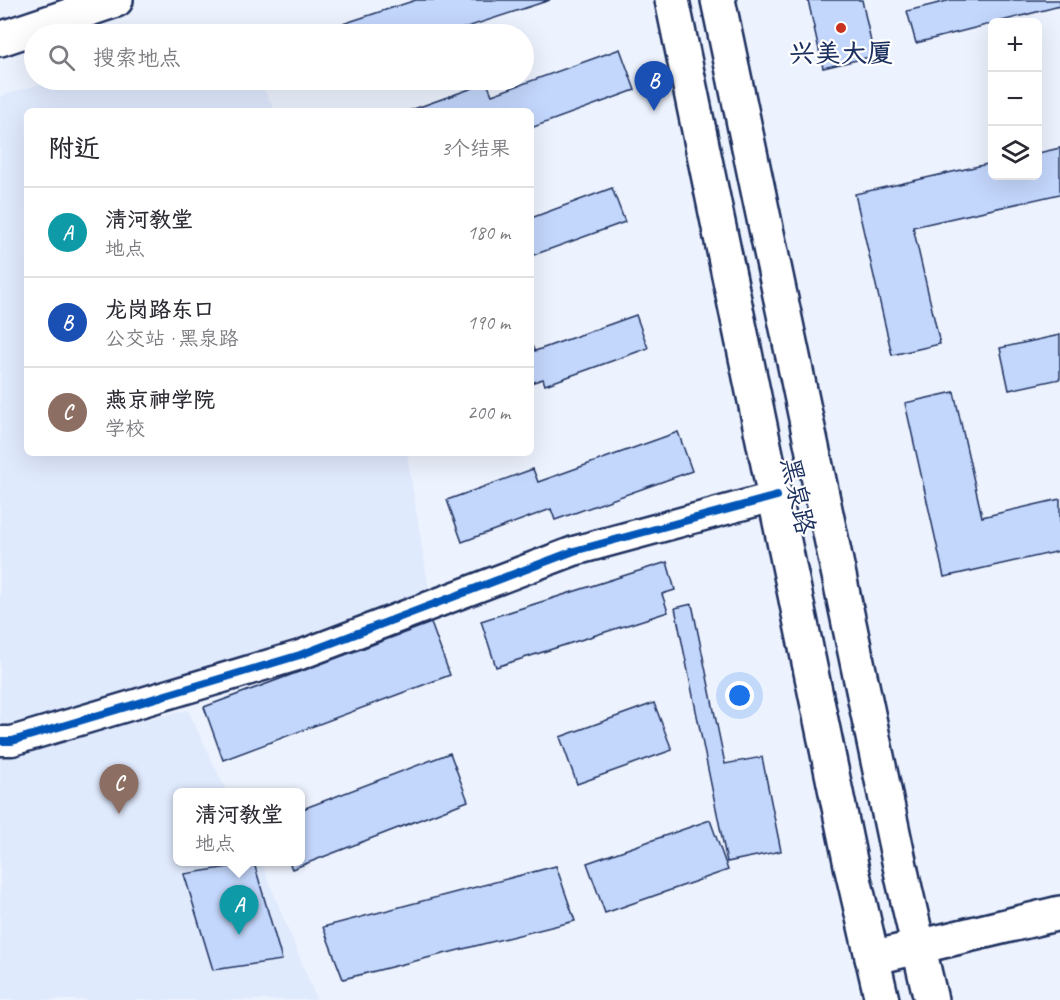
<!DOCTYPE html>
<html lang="zh">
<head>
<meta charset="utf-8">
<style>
	:root { --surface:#fff; --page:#f2f2f3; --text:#2b2b33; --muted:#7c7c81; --line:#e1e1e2; --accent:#d93025 }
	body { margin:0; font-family:Caveat,"LXGW WenKai TC",sans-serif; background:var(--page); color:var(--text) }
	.controls { position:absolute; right:18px; top:18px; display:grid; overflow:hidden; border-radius:9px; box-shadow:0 6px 24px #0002 }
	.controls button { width:54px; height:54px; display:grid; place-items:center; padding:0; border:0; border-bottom:2px solid var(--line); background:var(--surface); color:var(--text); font:30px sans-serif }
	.you { position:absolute; left:740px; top:696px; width:21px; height:21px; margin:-15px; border:4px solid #fff; border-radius:50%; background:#1a73e8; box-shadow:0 0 0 9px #1a73e833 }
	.badge { display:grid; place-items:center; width:39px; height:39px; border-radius:50%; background:var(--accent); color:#fff; font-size:20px; font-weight:700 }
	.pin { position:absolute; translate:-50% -50px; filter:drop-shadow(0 2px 3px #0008) }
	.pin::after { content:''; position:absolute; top:32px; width:21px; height:18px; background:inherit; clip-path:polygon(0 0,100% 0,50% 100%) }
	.popup { position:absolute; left:173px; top:788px; width:132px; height:78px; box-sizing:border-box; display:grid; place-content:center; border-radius:9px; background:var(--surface); filter:drop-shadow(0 2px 4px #0005); font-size:20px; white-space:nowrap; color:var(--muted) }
	.popup b { font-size:22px; color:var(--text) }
	.popup::after { content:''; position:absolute; left:50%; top:100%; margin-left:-12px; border:12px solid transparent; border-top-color:var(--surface) }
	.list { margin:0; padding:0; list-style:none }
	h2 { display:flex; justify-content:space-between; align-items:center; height:78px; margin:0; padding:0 24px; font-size:26px }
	h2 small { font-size:20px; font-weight:400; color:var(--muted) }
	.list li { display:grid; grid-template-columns:39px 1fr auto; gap:18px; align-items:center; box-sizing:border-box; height:90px; padding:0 24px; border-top:2px solid var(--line) }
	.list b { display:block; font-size:22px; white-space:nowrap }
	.list p { margin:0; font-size:20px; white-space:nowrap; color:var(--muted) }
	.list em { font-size:20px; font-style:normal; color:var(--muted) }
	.icon { flex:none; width:33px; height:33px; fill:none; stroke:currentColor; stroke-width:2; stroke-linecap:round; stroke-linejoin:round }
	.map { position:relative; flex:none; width:1060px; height:1000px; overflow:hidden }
	.search { position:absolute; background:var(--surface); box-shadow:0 6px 24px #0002; left:24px; top:24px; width:510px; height:66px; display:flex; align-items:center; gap:15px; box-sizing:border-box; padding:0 21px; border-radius:33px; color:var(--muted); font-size:22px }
	.panel { position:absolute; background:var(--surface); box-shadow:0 6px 24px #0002; left:24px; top:108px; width:510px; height:348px; border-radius:9px }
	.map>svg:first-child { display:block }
</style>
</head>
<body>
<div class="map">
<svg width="1060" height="1000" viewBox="0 0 1060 1000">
	<rect width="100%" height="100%" fill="#edf3fe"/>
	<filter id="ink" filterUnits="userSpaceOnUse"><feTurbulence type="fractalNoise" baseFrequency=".0167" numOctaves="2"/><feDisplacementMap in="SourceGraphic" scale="12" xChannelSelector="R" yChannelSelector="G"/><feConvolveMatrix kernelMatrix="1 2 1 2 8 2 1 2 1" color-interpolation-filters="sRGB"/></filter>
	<g filter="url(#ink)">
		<g fill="#e0eafd">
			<path d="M54,80H258L276,111H27V453H407L429,589L175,682L0,727V96Z"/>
			<path d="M188,710L227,792H178V862H261L317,1000H0V752Z"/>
		</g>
		<g fill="#c3d6fb" stroke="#1b2f5e" stroke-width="1.5">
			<path d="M416,0H550L446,34H312Z"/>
			<path d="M808,0H862L874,56L823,68Z"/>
			<path d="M951,0H1060V6L916,43L907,11Z"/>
			<path d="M620,49L635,90L531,128V111H408L487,83L492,95Z"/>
			<path d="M1060,148V194L913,227L940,344L892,355L855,194L992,163V176H1038V153Z"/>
			<path d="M612,188L625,222L531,256V218Z"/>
			<path d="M636,315L648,348L545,385L543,379L531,383V344L535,351Z"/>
			<path d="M1060,335V379L1009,390L1000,348Z"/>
			<path d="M954,392L982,517L1060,499V551L944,577L905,403Z"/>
			<path d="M678,432L692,471L555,520L551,509L462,542L447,500L533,469L538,482Z"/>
			<path d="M667,562L675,590L662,594L668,612L496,667L481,621Z"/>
			<path d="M692,604L725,764L762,757L781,851L727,862L675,608Z"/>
			<path d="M431,623L450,675L223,760L204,707Z"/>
			<path d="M654,703L672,750L577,784L560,737Z"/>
			<path d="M450,753L468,801L292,869L289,862H300V810Z"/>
			<path d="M710,820L728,870L605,913L587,863Z"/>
			<path d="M254,863L282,960L213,970L184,874Z"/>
			<path d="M556,866L575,921L343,979L323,927Z"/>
		</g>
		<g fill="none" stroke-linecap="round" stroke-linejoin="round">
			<g stroke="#1b2f5e" stroke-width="33">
				<path id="minor" d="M0,741H12L300,655L574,551L777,496"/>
			</g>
			<g stroke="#1b2f5e" stroke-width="38">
				<g id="major">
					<path d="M672,0L852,870L882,1000"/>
					<path d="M718,0L903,880L931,1000"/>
					<path d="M0,39L116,0"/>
					<path d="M872,958L1060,913"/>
				</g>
			</g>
			<use href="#minor" stroke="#fff" stroke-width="28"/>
			<use href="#major" stroke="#fff" stroke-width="33"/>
			<g stroke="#fff" stroke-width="11">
				<path id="cycleway" d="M0,741H12L300,655L574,551L777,496"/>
			</g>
			<use href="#cycleway" stroke="#0057b8" stroke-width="8"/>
		</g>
	</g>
	<circle fill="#c8321e" stroke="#fff" stroke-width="2" cx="841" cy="28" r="6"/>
	<g text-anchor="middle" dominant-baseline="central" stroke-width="4.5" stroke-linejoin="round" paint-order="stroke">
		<g font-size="26" font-weight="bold" fill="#1b2f5e" stroke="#fff">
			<text x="841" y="53">兴美大厦</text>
		</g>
		<g font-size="26" fill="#1b2f5e" stroke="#fff">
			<text transform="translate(798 496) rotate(78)">黑泉路</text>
		</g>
	</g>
</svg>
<div class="controls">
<button>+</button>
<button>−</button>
<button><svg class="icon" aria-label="layers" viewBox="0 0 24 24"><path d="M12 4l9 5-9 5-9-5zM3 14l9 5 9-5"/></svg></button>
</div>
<div class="you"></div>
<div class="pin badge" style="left:239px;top:935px;background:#0f9aa8">A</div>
<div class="popup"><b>清河教堂</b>地点</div>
<div class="pin badge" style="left:654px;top:111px;background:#1a4fb4">B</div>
<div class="pin badge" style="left:119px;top:814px;background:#8d6e63">C</div>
<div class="search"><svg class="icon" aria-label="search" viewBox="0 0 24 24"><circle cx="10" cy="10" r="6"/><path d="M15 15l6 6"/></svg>搜索地点</div>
<section class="panel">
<h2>附近<small>3个结果</small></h2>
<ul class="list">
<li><span class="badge" style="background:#0f9aa8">A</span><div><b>清河教堂</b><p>地点</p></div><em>180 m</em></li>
<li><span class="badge" style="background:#1a4fb4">B</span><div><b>龙岗路东口</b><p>公交站 · 黑泉路</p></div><em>190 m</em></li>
<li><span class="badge" style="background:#8d6e63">C</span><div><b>燕京神学院</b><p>学校</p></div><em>200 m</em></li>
</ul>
</section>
</div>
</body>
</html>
